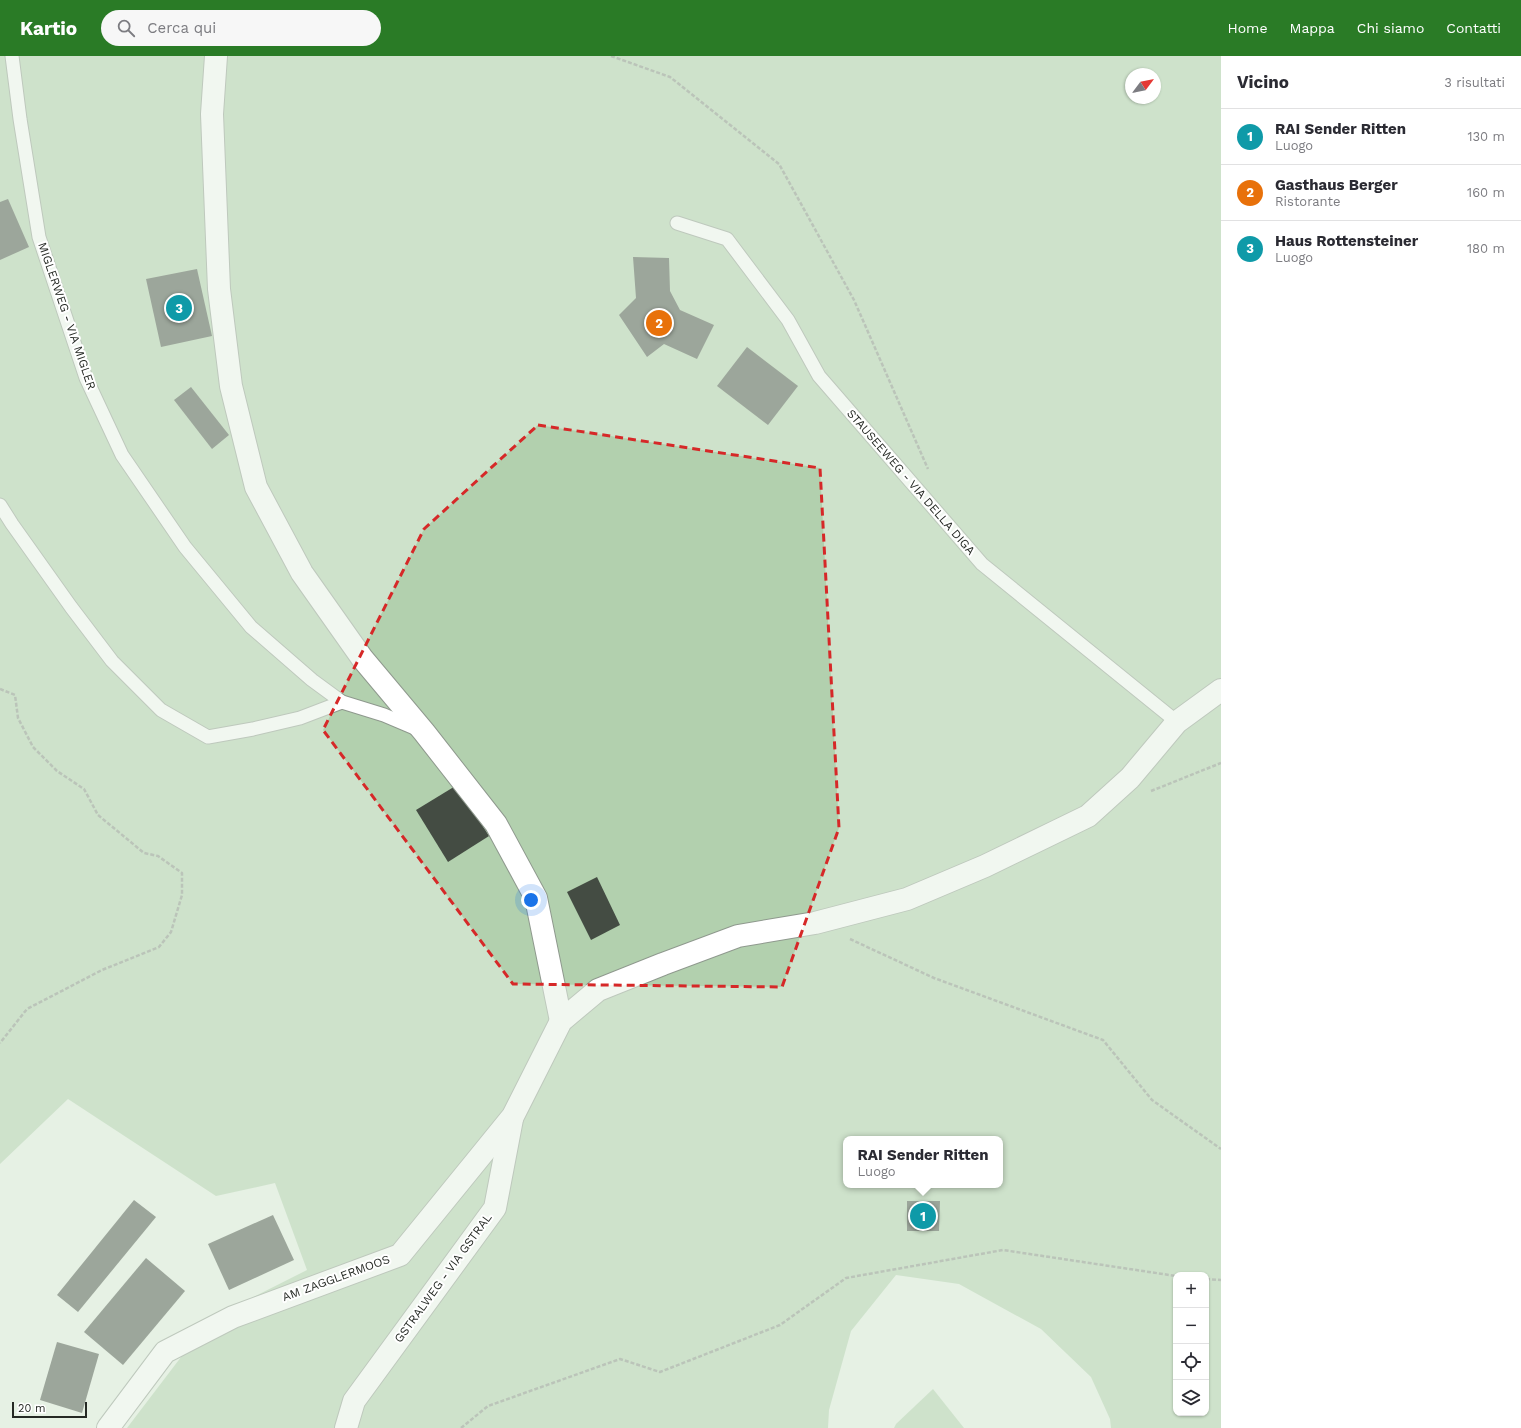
<!DOCTYPE html>
<html lang="it">
<head>
<meta charset="utf-8">
<style>
	:root { --surface:#fff; --page:#f7f7f7; --text:#2b2b33; --muted:#7c7c81; --line:#e1e1e2; --accent:#2a7b26 }
	body { margin:0; font-family:"Work Sans",sans-serif; background:var(--page); color:var(--text) }
	.controls { position:absolute; right:12px; bottom:12px; display:grid; overflow:hidden; border-radius:8px; box-shadow:0 1px 3px #0004 }
	.controls button { width:36px; height:36px; display:grid; place-items:center; padding:0; border:0; border-bottom:1px solid var(--line); background:var(--surface); color:var(--text); font:20px sans-serif }
	.compass { position:absolute; left:1125px; top:12px; width:36px; height:36px; border-radius:50%; background:var(--surface); box-shadow:0 1px 3px #0004; rotate:58deg }
	.scale { position:absolute; left:12px; bottom:10px; width:75px; box-sizing:border-box; padding-left:4px; border:2px solid #252924; border-top:0; font-size:11px; line-height:14px; white-space:nowrap; color:#252924; -webkit-text-stroke:3px #fff; paint-order:stroke }
	.you { position:absolute; left:531px; top:844px; width:14px; height:14px; margin:-10px; border:3px solid #fff; border-radius:50%; background:#1a73e8; box-shadow:0 0 0 6px #1a73e833 }
	.badge { display:grid; place-items:center; width:26px; height:26px; border-radius:50%; background:var(--accent); color:#fff; font-size:13px; font-weight:700 }
	.pin { position:absolute; translate:-50% -50%; border:2px solid #fff; box-shadow:0 1px 4px #0006 }
	.popup { position:absolute; left:843px; top:1080px; width:160px; height:52px; box-sizing:border-box; display:grid; place-content:center; border-radius:8px; background:var(--surface); filter:drop-shadow(0 1px 3px #0005); font-size:13px; white-space:nowrap; color:var(--muted) }
	.popup b { font-size:15px; color:var(--text) }
	.popup::after { content:''; position:absolute; left:50%; top:100%; margin-left:-8px; border:8px solid transparent; border-top-color:var(--surface) }
	.list { margin:0; padding:0; list-style:none }
	h2 { display:flex; justify-content:space-between; align-items:center; height:52px; margin:0; padding:0 16px; font-size:17px }
	h2 small { font-size:13px; font-weight:400; color:var(--muted) }
	.list li { display:grid; grid-template-columns:26px 1fr auto; gap:12px; align-items:center; box-sizing:border-box; height:56px; padding:0 16px; border-top:1px solid var(--line) }
	.list b { display:block; font-size:15px; white-space:nowrap }
	.list p { margin:0; font-size:13px; white-space:nowrap; color:var(--muted) }
	.list em { font-size:13px; font-style:normal; color:var(--muted) }
	.icon { flex:none; width:22px; height:22px; fill:none; stroke:currentColor; stroke-width:2; stroke-linecap:round; stroke-linejoin:round }
	.map { position:relative; flex:none; width:1221px; height:1372px; overflow:hidden }
	header { display:flex; align-items:center; gap:24px; box-sizing:border-box; height:56px; padding:0 20px; background:var(--accent); color:#fff }
	header strong { font-size:19px }
	nav { display:flex; gap:22px; margin-inline-start:auto; font-size:14px }
	.search { width:280px; height:36px; background:var(--page); display:flex; align-items:center; gap:10px; box-sizing:border-box; padding:0 14px; border-radius:22px; color:var(--muted); font-size:15px }
	main { display:flex }
	aside { flex:1; background:var(--surface) }
	.map>svg:first-child { display:block }
</style>
</head>
<body>
<header>
<strong>Kartio</strong>
<div class="search"><svg class="icon" aria-label="search" viewBox="0 0 24 24"><circle cx="10" cy="10" r="6"/><path d="M15 15l6 6"/></svg>Cerca qui</div>
<nav><a>Home</a><a>Mappa</a><a>Chi siamo</a><a>Contatti</a></nav>
</header>
<main>
<div class="map">
<svg width="1221" height="1372" viewBox="0 0 1221 1372">
	<rect width="100%" height="100%" fill="#e6f1e4"/>
	<g fill="#b2d0ae" fill-rule="evenodd">
		<path d="M0,0H1221V1372H1111L1110,1363L1091,1321L1041,1273L959,1228L896,1219L851,1275L829,1354L828,1372H127L210,1263L307,1214L275,1127L216,1140L68,1043L0,1108ZM1131,18H1155V42H1131ZM846,1083H1000V1129H846ZM1176,1219H1206V1357H1176Z"/>
		<path d="M933,1333L964,1372H894L896,1368Z"/>
	</g>
	<g fill="#444c43">
		<path d="M8,143L29,191L0,204V146Z"/>
		<path d="M633,201L669,202L670,235L680,254L714,269L697,303L664,288L647,301L619,259L636,242Z"/>
		<path d="M197,213L212,280L161,291L146,223Z"/>
		<path d="M747,291L798,330L768,369L717,330Z"/>
		<path d="M191,331L229,379L212,393L174,344Z"/>
		<path d="M457,729L489,780L448,806L416,754Z"/>
		<path d="M597,821L620,869L591,884L567,836Z"/>
		<path d="M134,1144L156,1161L78,1256L57,1239Z"/>
		<path d="M907,1145H940L939,1175H907Z"/>
		<path d="M273,1159L294,1204L229,1234L208,1188Z"/>
		<path d="M146,1202L185,1235L123,1309L84,1276Z"/>
		<path d="M57,1286L99,1298L82,1357L40,1344Z"/>
	</g>
	<g fill="none" stroke-linecap="round" stroke-linejoin="round">
		<g stroke="#8f998e" stroke-width="15">
			<g id="service">
				<path d="M12,0L20,63L39,181L86,322L122,399L185,491L251,571L312,624L342,646L384,659L417,673"/>
				<path d="M677,167L727,183L788,264L819,320L982,508L1177,666"/>
				<path d="M0,449L12,468L71,551L112,605L161,654L208,681L253,673L300,662L342,646"/>
			</g>
		</g>
		<g stroke="#8f998e" stroke-width="24">
			<g id="minor">
				<path d="M216,0L212,58L219,233L231,330L256,431L302,517L362,602L424,676L496,768L536,842L561,965"/>
				<path d="M108,1372L165,1296L233,1261L400,1199L513,1060L561,965L598,934L663,908L738,880L815,867L907,843L985,810L1053,777L1088,760L1130,722L1177,666L1221,634"/>
				<path d="M346,1372L354,1345L495,1152L512,1063"/>
			</g>
		</g>
		<g stroke="#878f86" stroke-width="2.5" stroke-dasharray="4 2" stroke-linecap="butt">
			<path d="M611,0L670,21L779,108L854,244L928,413"/>
			<path d="M0,633L15,639L18,662L33,691L57,715L84,733L98,759L144,797L158,800L182,817V839L171,876L159,891L102,914L27,953L0,987"/>
			<path d="M1151,735L1221,707"/>
			<path d="M850,883L934,922L1103,984L1152,1044L1221,1093"/>
			<path d="M1206,1223L1221,1224"/>
			<path d="M461,1372L488,1350L620,1303L660,1316L780,1269L846,1222L1003,1194L1176,1220"/>
		</g>
		<use href="#service" stroke="#fff" stroke-width="13"/>
		<use href="#minor" stroke="#fff" stroke-width="22"/>
	</g>
	<path d="M0 0H1221V1372H0ZM538,369L820,412L839,772L782,931L513,928L323,674L424,473Z" fill="#e6f1e4" fill-opacity=".55" fill-rule="evenodd"/>
	<path fill="none" stroke="#d62828" stroke-width="3" stroke-dasharray="8 5" stroke-linejoin="round" d="M538,369L820,412L839,772L782,931L513,928L323,674L424,473Z"/>
	<g text-anchor="middle" dominant-baseline="central" stroke-width="4" stroke-linejoin="round" paint-order="stroke">
		<g font-size="12" fill="#252924" stroke="#fff">
			<text transform="translate(67 260) rotate(71)">MIGLERWEG - VIA MIGLER</text>
			<text transform="translate(911 426) rotate(49)">STAUSEEWEG - VIA DELLA DIGA</text>
			<text transform="translate(336 1222) rotate(-20)">AM ZAGGLERMOOS</text>
			<text transform="translate(443 1222) rotate(-54)">GSTRALWEG - VIA GSTRAL</text>
		</g>
	</g>
</svg>
<div class="controls">
<button>+</button>
<button>−</button>
<button><svg class="icon" aria-label="locate" viewBox="0 0 24 24"><circle cx="12" cy="12" r="6"/><path d="M12 2v4M12 18v4M2 12h4M18 12h4"/></svg></button>
<button><svg class="icon" aria-label="layers" viewBox="0 0 24 24"><path d="M12 4l9 5-9 5-9-5zM3 14l9 5 9-5"/></svg></button>
</div>
<svg class="compass" viewBox="-18 -18 36 36"><path d="M0-13l5 13h-10z" fill="#e53935"/><path d="M0 13l5-13h-10z" fill="#7c7c81"/></svg>
<div class="scale">20 m</div>
<div class="you"></div>
<div class="pin badge" style="left:923px;top:1160px;background:#0f9aa8">1</div>
<div class="popup"><b>RAI Sender Ritten</b>Luogo</div>
<div class="pin badge" style="left:659px;top:267px;background:#e8710a">2</div>
<div class="pin badge" style="left:179px;top:252px;background:#0f9aa8">3</div>
</div>
<aside>
<h2>Vicino<small>3 risultati</small></h2>
<ul class="list">
<li><span class="badge" style="background:#0f9aa8">1</span><div><b>RAI Sender Ritten</b><p>Luogo</p></div><em>130 m</em></li>
<li><span class="badge" style="background:#e8710a">2</span><div><b>Gasthaus Berger</b><p>Ristorante</p></div><em>160 m</em></li>
<li><span class="badge" style="background:#0f9aa8">3</span><div><b>Haus Rottensteiner</b><p>Luogo</p></div><em>180 m</em></li>
</ul>
</aside>
</main>
</body>
</html>
